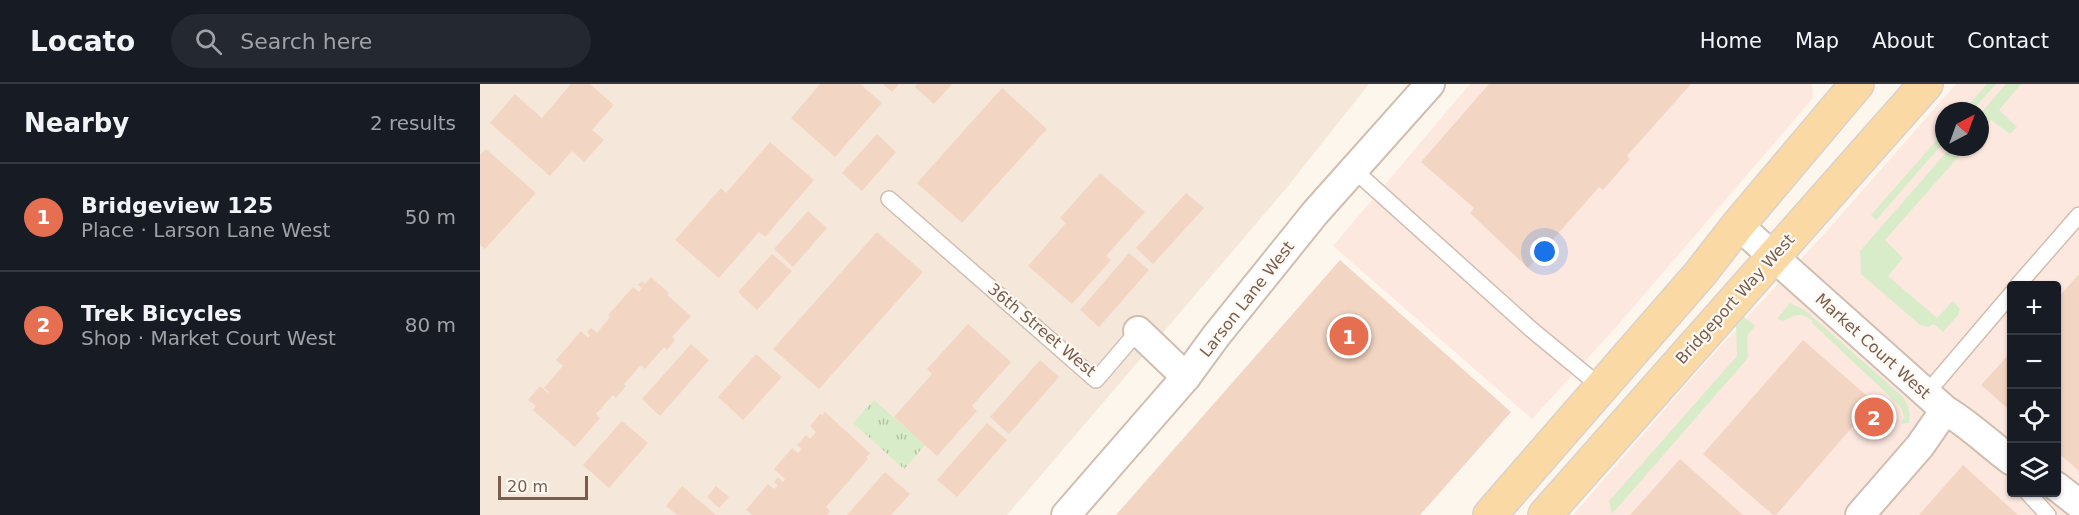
<!DOCTYPE html>
<html lang="en">
<head>
<meta charset="utf-8">
<style>
	:root { --surface:#171b24; --page:#242831; --text:#f1f3f6; --muted:#9ea1a6; --line:#363941; --accent:#e76f51 }
	body { margin:0; font-family:"DejaVu Sans",sans-serif; background:var(--page); color:var(--text) }
	.controls { position:absolute; right:18px; bottom:18px; display:grid; overflow:hidden; border-radius:6px; box-shadow:0 2px 4px #0004 }
	.controls button { width:54px; height:54px; display:grid; place-items:center; padding:0; border:0; border-bottom:2px solid var(--line); background:var(--surface); color:var(--text); font:30px sans-serif }
	.compass { position:absolute; left:1455px; top:18px; width:54px; height:54px; border-radius:50%; background:var(--surface); box-shadow:0 2px 4px #0004; rotate:41deg }
	.scale { position:absolute; left:18px; bottom:15px; width:90px; box-sizing:border-box; padding-left:6px; border:3px solid #7a5c4d; border-top:0; font-size:16px; line-height:21px; white-space:nowrap; color:#7a5c4d; -webkit-text-stroke:4px #fffaf3; paint-order:stroke }
	.you { position:absolute; left:1065px; top:168px; width:21px; height:21px; margin:-15px; border:4px solid #fff; border-radius:50%; background:#1a73e8; box-shadow:0 0 0 9px #1a73e833 }
	.badge { display:grid; place-items:center; width:39px; height:39px; border-radius:50%; background:var(--accent); color:#fff; font-size:20px; font-weight:700 }
	.pin { position:absolute; translate:-50% -50%; border:3px solid #fff; box-shadow:0 2px 6px #0006 }
	.list { margin:0; padding:0; list-style:none }
	h2 { display:flex; justify-content:space-between; align-items:center; height:78px; margin:0; padding:0 24px; font-size:26px }
	h2 small { font-size:20px; font-weight:400; color:var(--muted) }
	.list li { display:grid; grid-template-columns:39px 1fr auto; gap:18px; align-items:center; box-sizing:border-box; height:108px; padding:0 24px; border-top:2px solid var(--line) }
	.list b { display:block; font-size:22px; white-space:nowrap }
	.list p { margin:0; font-size:20px; white-space:nowrap; color:var(--muted) }
	.list em { font-size:20px; font-style:normal; color:var(--muted) }
	.icon { flex:none; width:33px; height:33px; fill:none; stroke:currentColor; stroke-width:2; stroke-linecap:round; stroke-linejoin:round }
	.map { position:relative; flex:none; width:1599px; height:431px; overflow:hidden }
	header { display:flex; align-items:center; gap:36px; box-sizing:border-box; height:84px; padding:0 30px; background:var(--surface); border-bottom:2px solid var(--line) }
	header strong { font-size:28px }
	nav { display:flex; gap:33px; margin-inline-start:auto; font-size:21px }
	.search { width:420px; height:54px; background:var(--page); display:flex; align-items:center; gap:15px; box-sizing:border-box; padding:0 21px; border-radius:33px; color:var(--muted); font-size:22px }
	main { display:flex }
	aside { flex:1; background:var(--surface) }
	.map>svg:first-child { display:block }
</style>
</head>
<body>
<header>
<strong>Locato</strong>
<div class="search"><svg class="icon" aria-label="search" viewBox="0 0 24 24"><circle cx="10" cy="10" r="6"/><path d="M15 15l6 6"/></svg>Search here</div>
<nav><a>Home</a><a>Map</a><a>About</a><a>Contact</a></nav>
</header>
<main>
<aside>
<h2>Nearby<small>2 results</small></h2>
<ul class="list">
<li><span class="badge">1</span><div><b>Bridgeview 125</b><p>Place · Larson Lane West</p></div><em>50 m</em></li>
<li><span class="badge">2</span><div><b>Trek Bicycles</b><p>Shop · Market Court West</p></div><em>80 m</em></li>
</ul>
</aside>
<div class="map">
<svg width="1599" height="431" viewBox="0 0 1599 431">
	<defs>
		<pattern id="park-tufts" width="24" height="20" patternUnits="userSpaceOnUse" patternTransform="scale(1.5)"><rect width="24" height="20" fill="#d8ecc9"/><path d="M3 7l-1-3M5 7V3M7 7l1-3M15 17l-1-3M17 17v-4M19 17l1-3" fill="none" stroke="#b4c2a5"/></pattern>
	</defs>
	<rect width="100%" height="100%" fill="#fdf6ec"/>
	<path fill="#f5e8da" d="M0,0H889L804,107L527,431H0Z"/>
	<g fill="#fde8e0" fill-rule="evenodd">
		<path d="M990,0H1332L1333,14L1137,242L1052,335L853,162Z"/>
		<path d="M1476,0H1599V431H1093L1227,277L1353,140ZM1464,27H1500V63H1464ZM1532,201H1576V408H1532Z"/>
	</g>
	<path fill="url(#park-tufts)" d="M394,316L445,361L424,385L373,339Z"/>
	<g fill="#d8ecc9">
		<path d="M1507,0H1516L1492,27H1483Z"/>
		<path d="M1526,0H1541L1519,26L1537,43L1530,50L1511,36L1500,48V30Z"/>
		<path d="M1464,48V58L1396,136L1391,131Z"/>
		<path d="M1471,63H1487L1405,156L1423,174L1408,192L1457,234L1473,217L1480,225L1478,231L1463,248L1454,240L1448,243L1440,241L1381,190L1380,167Z"/>
		<path d="M1310,219L1326,227L1421,311C1429,319 1431,329 1429,339L1421,340L1424,333L1421,323L1332,239L1333,237C1319,227 1317,231 1303,237L1297,235Z"/>
		<path d="M1264,233L1275,242L1267,252L1268,274L1132,430L1129,417L1257,272L1256,242Z"/>
	</g>
	<g fill="#f3d5c3">
		<path d="M91,0H110L134,21L112,46L124,56L104,78L92,67L70,92L10,39L35,10L62,34Z"/>
		<path d="M340,0H380L402,19L355,73L311,34Z"/>
		<path d="M403,0H419L412,8Z"/>
		<path d="M437,0H472L454,20L435,3Z"/>
		<path d="M1009,0H1211L1147,72L1150,75L1123,106L1119,103L1048,184L990,129L994,124L941,78Z"/>
		<path d="M522,4L567,45L482,139L437,99Z"/>
		<path d="M397,50L416,68L382,107L362,89Z"/>
		<path d="M290,58L334,96L285,153L279,148L239,194L195,156L241,104L246,109Z"/>
		<path d="M6,65L56,109L5,165L0,161V71Z"/>
		<path d="M620,89L665,128L626,172L631,176L592,220L548,182L586,139L580,134Z"/>
		<path d="M706,109L724,124L673,180L656,164Z"/>
		<path d="M328,127L347,144L313,183L294,165Z"/>
		<path d="M397,148L443,188L339,305L293,265Z"/>
		<path d="M649,169L669,186L619,243L600,226Z"/>
		<path d="M292,170L312,187L277,226L258,208Z"/>
		<path d="M860,176L1031,328L940,431H636Z"/>
		<path d="M1599,190V387L1576,367V216Z"/>
		<path d="M171,193L189,209L187,211L211,232L192,253L195,256L187,266L184,263L165,285L161,281L144,300L146,302L136,314L133,311L116,330L120,334L95,363L53,326L56,322L48,316L60,302L68,309L69,308L64,304L83,282L76,276L101,247L108,254L110,251L107,248L111,244L117,249L130,233L128,231L153,203L159,208L162,204L158,201L162,197L165,200Z"/>
		<path d="M488,240L531,278L492,322L497,327L457,372L414,333L452,290L447,285Z"/>
		<path d="M1323,256L1394,318L1296,431H1293L1223,370Z"/>
		<path d="M211,260L229,276L180,332L162,315Z"/>
		<path d="M1532,267V328L1501,301Z"/>
		<path d="M276,270L302,293L263,336L238,313Z"/>
		<path d="M560,276L579,293L529,350L510,333Z"/>
		<path d="M345,328L390,369L386,373L388,375L346,423L350,427L347,431H272L266,426L288,400L294,405L298,401L294,398L298,393L303,398L305,395L294,385L312,364L318,369L322,365L317,361L326,351L330,355L336,348L330,342L340,330L342,331Z"/>
		<path d="M142,337L168,359L129,404L103,381Z"/>
		<path d="M507,339L527,356L477,413L457,396Z"/>
		<path d="M1200,375L1263,431H1150Z"/>
		<path d="M1483,381L1538,431H1439Z"/>
		<path d="M405,388L430,410L411,431H367Z"/>
		<path d="M202,402L236,431H197L186,422Z"/>
		<path d="M236,402L249,413L239,424L227,413Z"/>
	</g>
	<g fill="none" stroke-linecap="round" stroke-linejoin="round">
		<g stroke="#d1beb0" stroke-width="18">
			<g id="service">
				<path d="M874,86L1052,246L1121,303"/>
				<path d="M409,115L616,296L658,247"/>
				<path d="M1538,201L1599,131"/>
				<path d="M1446,310L1532,209"/>
				<path d="M1547,408L1568,431"/>
			</g>
		</g>
		<g stroke="#d1beb0" stroke-width="32">
			<g id="minor">
				<path d="M1258,141L1465,326C1489,340 1509,360 1532,377"/>
				<path d="M658,247L706,293"/>
				<path d="M1576,402L1599,420"/>
				<path d="M586,431L706,293L736,252L835,129L950,0"/>
				<path d="M1380,431L1440,362L1465,326"/>
			</g>
		</g>
		<g stroke="#dad1cd" stroke-width="36">
			<g id="primary">
				<path d="M1010,431L1219,191L1258,141L1377,0"/>
				<path d="M1065,431L1446,0"/>
			</g>
		</g>
		<use href="#service" stroke="#fff" stroke-width="15"/>
		<use href="#minor" stroke="#fff" stroke-width="28"/>
		<use href="#primary" stroke="#fbd9a5" stroke-width="33"/>
	</g>
	<g text-anchor="middle" dominant-baseline="central" stroke-width="4.5" stroke-linejoin="round" paint-order="stroke">
		<g font-size="16" fill="#7a5c4d" stroke="#fffaf3">
			<text transform="translate(767 215) rotate(-52)">Larson Lane West</text>
			<text transform="translate(1255 215) rotate(-48)">Bridgeport Way West</text>
			<text transform="translate(562 246) rotate(40)">36th Street West</text>
			<text transform="translate(1393 262) rotate(42)">Market Court West</text>
		</g>
	</g>
</svg>
<div class="controls">
<button>+</button>
<button>−</button>
<button><svg class="icon" aria-label="locate" viewBox="0 0 24 24"><circle cx="12" cy="12" r="6"/><path d="M12 2v4M12 18v4M2 12h4M18 12h4"/></svg></button>
<button><svg class="icon" aria-label="layers" viewBox="0 0 24 24"><path d="M12 4l9 5-9 5-9-5zM3 14l9 5 9-5"/></svg></button>
</div>
<svg class="compass" viewBox="-18 -18 36 36"><path d="M0-13l5 13h-10z" fill="#e53935"/><path d="M0 13l5-13h-10z" fill="#9ea1a6"/></svg>
<div class="scale">20 m</div>
<div class="you"></div>
<div class="pin badge" style="left:869px;top:252px">1</div>
<div class="pin badge" style="left:1394px;top:333px">2</div>
</div>
</main>
</body>
</html>
